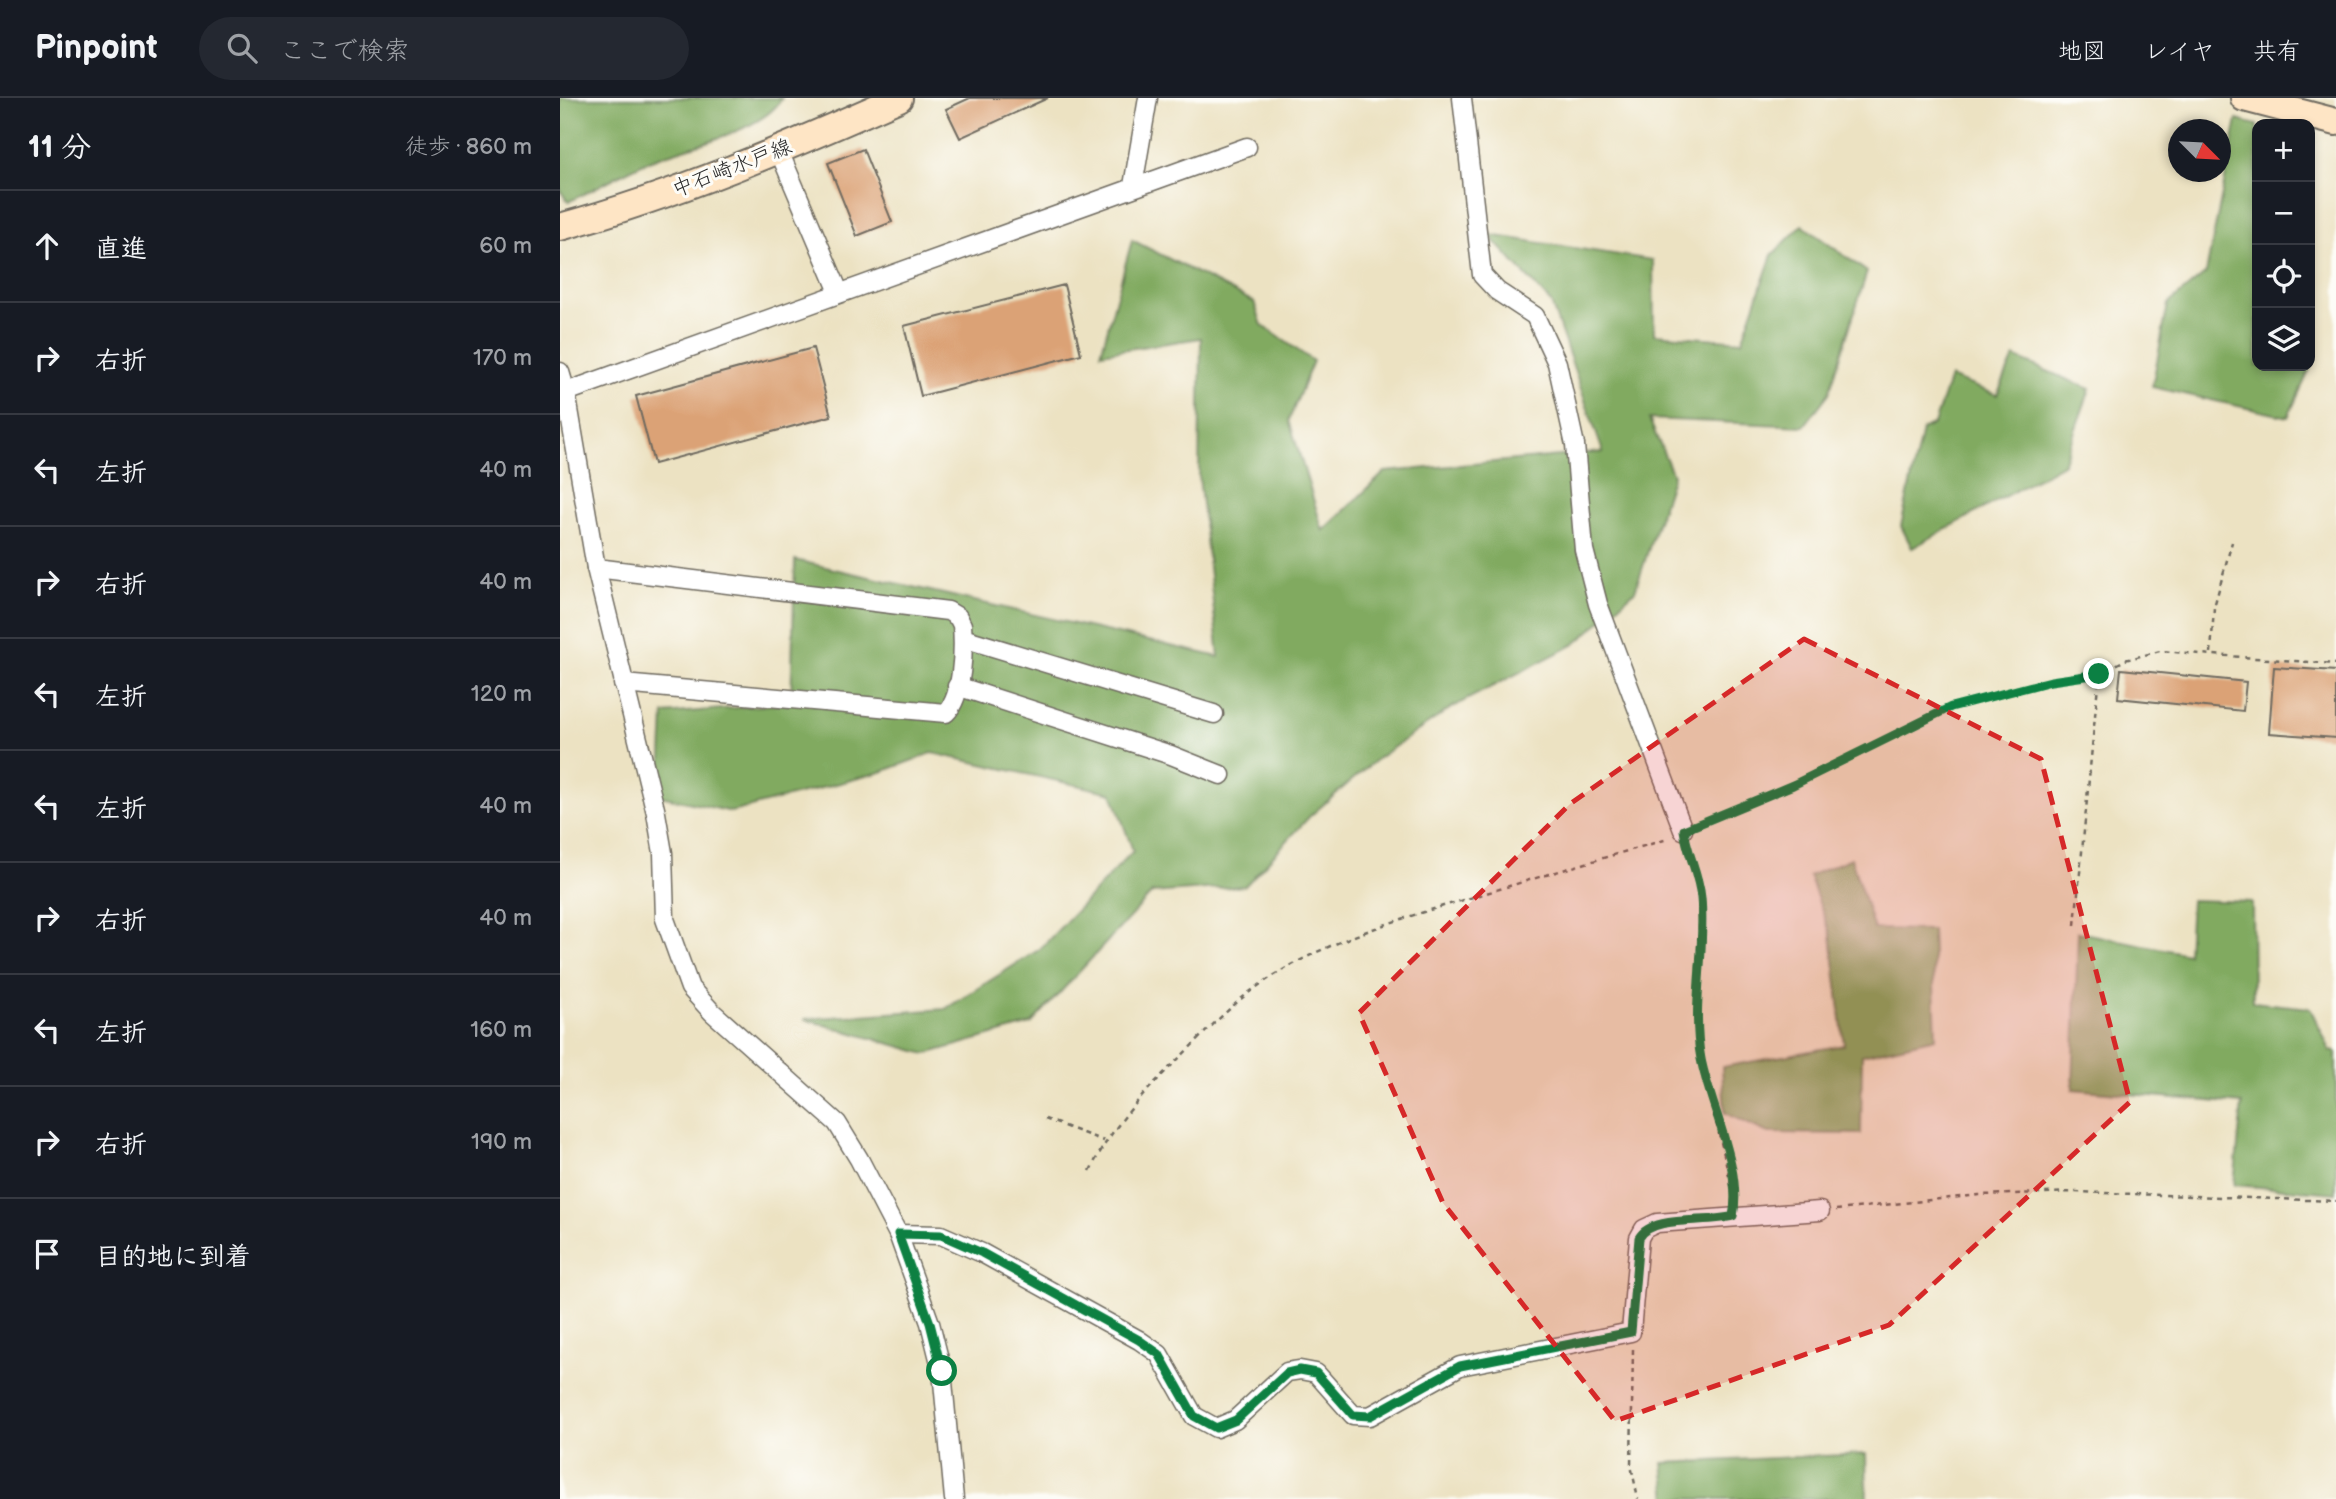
<!DOCTYPE html>
<html lang="ja">
<head>
<meta charset="utf-8">
<style>
	:root { --surface:#171b24; --page:#242831; --text:#f1f3f6; --muted:#9ea1a6; --line:#363941 }
	body { margin:0; font-family:"Balsamiq Sans","Klee One",sans-serif; background:var(--page); color:var(--text) }
	.controls { position:absolute; right:21px; top:21px; display:grid; overflow:hidden; border-radius:14px; box-shadow:0 4px 10px #0003 }
	.controls button { width:63px; height:63px; display:grid; place-items:center; padding:0; border:0; border-bottom:2px solid var(--line); background:var(--surface); color:var(--text); font:35px sans-serif }
	.compass { position:absolute; left:1608px; top:21px; width:63px; height:63px; border-radius:50%; background:var(--surface); box-shadow:0 4px 10px #0003; rotate:114deg }
	.stop { position:absolute; width:21px; height:21px; margin:-16px; border:5px solid #0b8043; border-radius:50%; background:#fff }
	.stop.end { background:#0b8043; border-color:#fff; box-shadow:0 2px 7px #0008 }
	.list { margin:0; padding:0; list-style:none }
	h2 { display:flex; justify-content:space-between; align-items:center; height:91px; margin:0; padding:0 28px; font-size:30px }
	h2 small { font-size:23px; font-weight:400; color:var(--muted) }
	.list li { display:grid; grid-template-columns:46px 1fr auto; gap:21px; align-items:center; box-sizing:border-box; height:112px; padding:0 28px; border-top:2px solid var(--line) }
	.list b { display:block; font-size:26px; white-space:nowrap }
	.list em { font-size:23px; font-style:normal; color:var(--muted) }
	.icon { flex:none; width:38px; height:38px; fill:none; stroke:currentColor; stroke-width:2; stroke-linecap:round; stroke-linejoin:round }
	.map { position:relative; flex:none; width:1776px; height:1401px; overflow:hidden }
	header { display:flex; align-items:center; gap:42px; box-sizing:border-box; height:98px; padding:0 35px; background:var(--surface); border-bottom:2px solid var(--line) }
	header strong { font-size:33px }
	nav { display:flex; gap:38px; margin-inline-start:auto; font-size:24px }
	.search { width:490px; height:63px; background:var(--page); display:flex; align-items:center; gap:18px; box-sizing:border-box; padding:0 24px; border-radius:38px; color:var(--muted); font-size:26px }
	main { display:flex }
	aside { flex:1; background:var(--surface) }
	.map>svg:first-child { display:block }
</style>
</head>
<body>
<header>
<strong>Pinpoint</strong>
<div class="search"><svg class="icon" aria-label="search" viewBox="0 0 24 24"><circle cx="10" cy="10" r="6"/><path d="M15 15l6 6"/></svg>ここで検索</div>
<nav><a>地図</a><a>レイヤ</a><a>共有</a></nav>
</header>
<main>
<aside>
<h2>11 分<small>徒歩 · 860 m</small></h2>
<ul class="list">
<li><svg class="icon" aria-label="ahead" viewBox="0 0 24 24"><path d="M12 20V5M6 11l6-6 6 6"/></svg><div><b>直進</b></div><em>60 m</em></li>
<li><svg class="icon" aria-label="right" viewBox="0 0 24 24"><path d="M7 20v-9h11M14 6l5 5-5 5"/></svg><div><b>右折</b></div><em>170 m</em></li>
<li><svg class="icon" aria-label="left" viewBox="0 0 24 24"><path d="M17 20v-9H6M10 6l-5 5 5 5"/></svg><div><b>左折</b></div><em>40 m</em></li>
<li><svg class="icon" aria-label="right" viewBox="0 0 24 24"><path d="M7 20v-9h11M14 6l5 5-5 5"/></svg><div><b>右折</b></div><em>40 m</em></li>
<li><svg class="icon" aria-label="left" viewBox="0 0 24 24"><path d="M17 20v-9H6M10 6l-5 5 5 5"/></svg><div><b>左折</b></div><em>120 m</em></li>
<li><svg class="icon" aria-label="left" viewBox="0 0 24 24"><path d="M17 20v-9H6M10 6l-5 5 5 5"/></svg><div><b>左折</b></div><em>40 m</em></li>
<li><svg class="icon" aria-label="right" viewBox="0 0 24 24"><path d="M7 20v-9h11M14 6l5 5-5 5"/></svg><div><b>右折</b></div><em>40 m</em></li>
<li><svg class="icon" aria-label="left" viewBox="0 0 24 24"><path d="M17 20v-9H6M10 6l-5 5 5 5"/></svg><div><b>左折</b></div><em>160 m</em></li>
<li><svg class="icon" aria-label="right" viewBox="0 0 24 24"><path d="M7 20v-9h11M14 6l5 5-5 5"/></svg><div><b>右折</b></div><em>190 m</em></li>
<li><svg class="icon" aria-label="arrive" viewBox="0 0 24 24"><path d="M6 21V4h12l-3 4 3 4H6"/></svg><div><b>目的地に到着</b></div></li>
</ul>
</aside>
<div class="map">
<svg width="1776" height="1401" viewBox="0 0 1776 1401">
	<rect width="100%" height="100%" fill="#fdfcf7"/>
	<filter id="ink" filterUnits="userSpaceOnUse"><feTurbulence type="fractalNoise" baseFrequency=".0143" numOctaves="2"/><feDisplacementMap in="SourceGraphic" scale="14" xChannelSelector="R" yChannelSelector="G"/><feConvolveMatrix kernelMatrix="1 2 1 2 8 2 1 2 1" color-interpolation-filters="sRGB"/></filter>
	<filter id="wash" filterUnits="userSpaceOnUse"><feTurbulence type="fractalNoise" baseFrequency=".00686" numOctaves="4" result="noise"/><feDisplacementMap in="SourceGraphic" scale="28" xChannelSelector="R" yChannelSelector="G"/><feGaussianBlur stdDeviation="1.57" result="paint"/><feColorMatrix in="noise" values="0 0 0 0 0 0 0 0 0 0 0 0 0 0 0 0 0 1.4 0 .05"/><feComposite in="paint" operator="in"/></filter>
	<g filter="url(#wash)">
		<rect width="100%" height="100%" fill="#ece2c2"/>
		<g fill="#81aa61" stroke="#566a46" stroke-width="2">
			<path d="M0,0H222C203,35 123,48 86,64C60,76 34,91 8,104L0,92Z"/>
			<path d="M1677,22L1697,27V268H1750V260L1754,262L1728,319L1592,289L1608,206L1646,175Z"/>
			<path d="M1242,127L1307,174L1269,295L1244,328L1089,321L1113,377L1075,493L1015,546L894,608L818,660L750,718L685,788L592,795L471,926L366,956L244,921L385,911L480,851L573,753L552,695L372,655L321,674L172,714L100,698L104,616L231,605L235,462L659,559L639,379L641,240L541,255L572,142L694,204L702,227L753,263L729,322L763,433L825,374L1043,354L991,205L929,137L1093,162L1094,236L1182,243L1212,157Z"/>
			<path d="M1454,259L1530,291L1503,366L1352,450L1341,428L1362,332L1374,326L1390,279L1437,297Z"/>
			<path d="M1291,760L1314,831L1372,832L1376,940L1302,957L1301,1036L1208,1035L1165,1015L1162,969L1284,947L1271,837L1249,778Z"/>
			<path d="M1631,802L1692,804L1693,904L1750,910L1770,952L1776,953V1095L1674,1087L1682,1006L1513,991L1518,834L1628,856Z"/>
			<path d="M1306,1356L1307,1401H1107L1103,1365Z"/>
		</g>
		<g id="blocks">
			<g fill="#dba276">
				<path d="M410,0H488L400,40L386,11Z"/>
				<path d="M303,51L332,124L297,138L268,65Z"/>
				<path d="M504,187L521,256L361,298L344,228Z"/>
				<path d="M253,250L271,318L94,366L76,298Z"/>
				<path d="M1714,569L1776,573V640L1709,635Z"/>
				<path d="M1561,571L1686,584L1683,613L1558,600Z"/>
			</g>
		</g>
	</g>
	<g filter="url(#ink)">
		<use href="#blocks" fill-opacity="0" stroke="#6f6b60" stroke-width="2"/>
		<g fill="none" stroke-linecap="round" stroke-linejoin="round">
			<g stroke="#6f6b60" stroke-width="21">
				<g id="minor">
					<path d="M902,0L922,177L937,193L975,218L997,265L1015,347L1024,452L1038,506L1123,732"/>
					<path d="M219,53L279,194"/>
					<path d="M573,88L588,0"/>
					<path d="M0,274L6,294L36,470L96,715L103,755L105,821L130,890L152,914L277,1025L299,1061L338,1136L370,1225L382,1273L394,1401"/>
					<path d="M6,294L687,49"/>
					<path d="M36,470L388,513L398,519L402,527C404,551 403,598 386,615L63,586"/>
					<path d="M403,540L654,616"/>
					<path d="M397,588L611,657L661,677"/>
					<path d="M338,1136L381,1137L422,1155L579,1242L599,1256L634,1318L656,1330L675,1322L727,1274L740,1272L756,1275L793,1317L810,1318L900,1268L1071,1234L1079,1140L1084,1131L1097,1125L1260,1113"/>
				</g>
			</g>
			<g stroke="#6f6b60" stroke-width="30">
				<g id="secondary">
					<path d="M1684,0L1776,24"/>
					<path d="M0,129C117,97 228,49 339,0"/>
				</g>
			</g>
			<g stroke="#6f6b60" stroke-width="2.5" stroke-dasharray="5 5" stroke-linecap="butt">
				<path d="M1651,555L1654,509L1672,444"/>
				<path d="M1139,726L1288,661L1391,609L1491,583L1539,576L1565,562L1600,553L1776,566"/>
				<path d="M1126,749L1141,799L1136,906L1141,960L1175,1103"/>
				<path d="M1515,827L1539,576"/>
				<path d="M485,1021L544,1043"/>
				<path d="M530,1073C550,1031 581,998 614,965C638,942 661,917 687,896C749,849 826,825 900,803C969,782 1039,761 1108,741"/>
				<path d="M1276,1112L1419,1097L1516,1094L1776,1103"/>
				<path d="M1073,1251L1071,1367L1078,1401"/>
			</g>
			<use href="#minor" stroke="#fff" stroke-width="18"/>
			<use href="#secondary" stroke="#fee5c5" stroke-width="26"/>
		</g>
	</g>
	<g fill="none" stroke-linecap="round" stroke-linejoin="round" filter="url(#ink)">
		<path stroke="#0b8043" stroke-width="9" d="M382,1273L370,1225L338,1136L381,1137L422,1155L579,1242L599,1256L634,1318L656,1330L676,1322L727,1275L740,1272L756,1275L793,1317L810,1318L900,1268L1071,1234L1079,1140C1092,1116 1147,1126 1173,1118C1183,1071 1150,1008 1141,961C1131,907 1146,854 1141,800C1139,776 1127,755 1124,732L1233,687L1391,609L1491,583L1539,576"/>
	</g>
	<path fill="#d62828" fill-opacity="0.2" stroke="#d62828" stroke-width="5" stroke-dasharray="14 9" stroke-linejoin="round" d="M1244,541L1481,661L1570,1004L1329,1227L1055,1323L883,1105L799,915L1010,706Z"/>
	<g text-anchor="middle" dominant-baseline="central" stroke-width="6" stroke-linejoin="round" paint-order="stroke">
		<g font-size="21" fill="#2b2b2b" stroke="#fdfcf7">
			<text transform="translate(172 70) rotate(-21)">中石崎水戸線</text>
		</g>
	</g>
</svg>
<div class="controls">
<button>+</button>
<button>−</button>
<button><svg class="icon" aria-label="locate" viewBox="0 0 24 24"><circle cx="12" cy="12" r="6"/><path d="M12 2v4M12 18v4M2 12h4M18 12h4"/></svg></button>
<button><svg class="icon" aria-label="layers" viewBox="0 0 24 24"><path d="M12 4l9 5-9 5-9-5zM3 14l9 5 9-5"/></svg></button>
</div>
<svg class="compass" viewBox="-18 -18 36 36"><path d="M0-13l5 13h-10z" fill="#e53935"/><path d="M0 13l5-13h-10z" fill="#9ea1a6"/></svg>
<div class="stop" style="left:382px;top:1273px"></div>
<div class="stop end" style="left:1539px;top:576px"></div>
</div>
</main>
</body>
</html>
